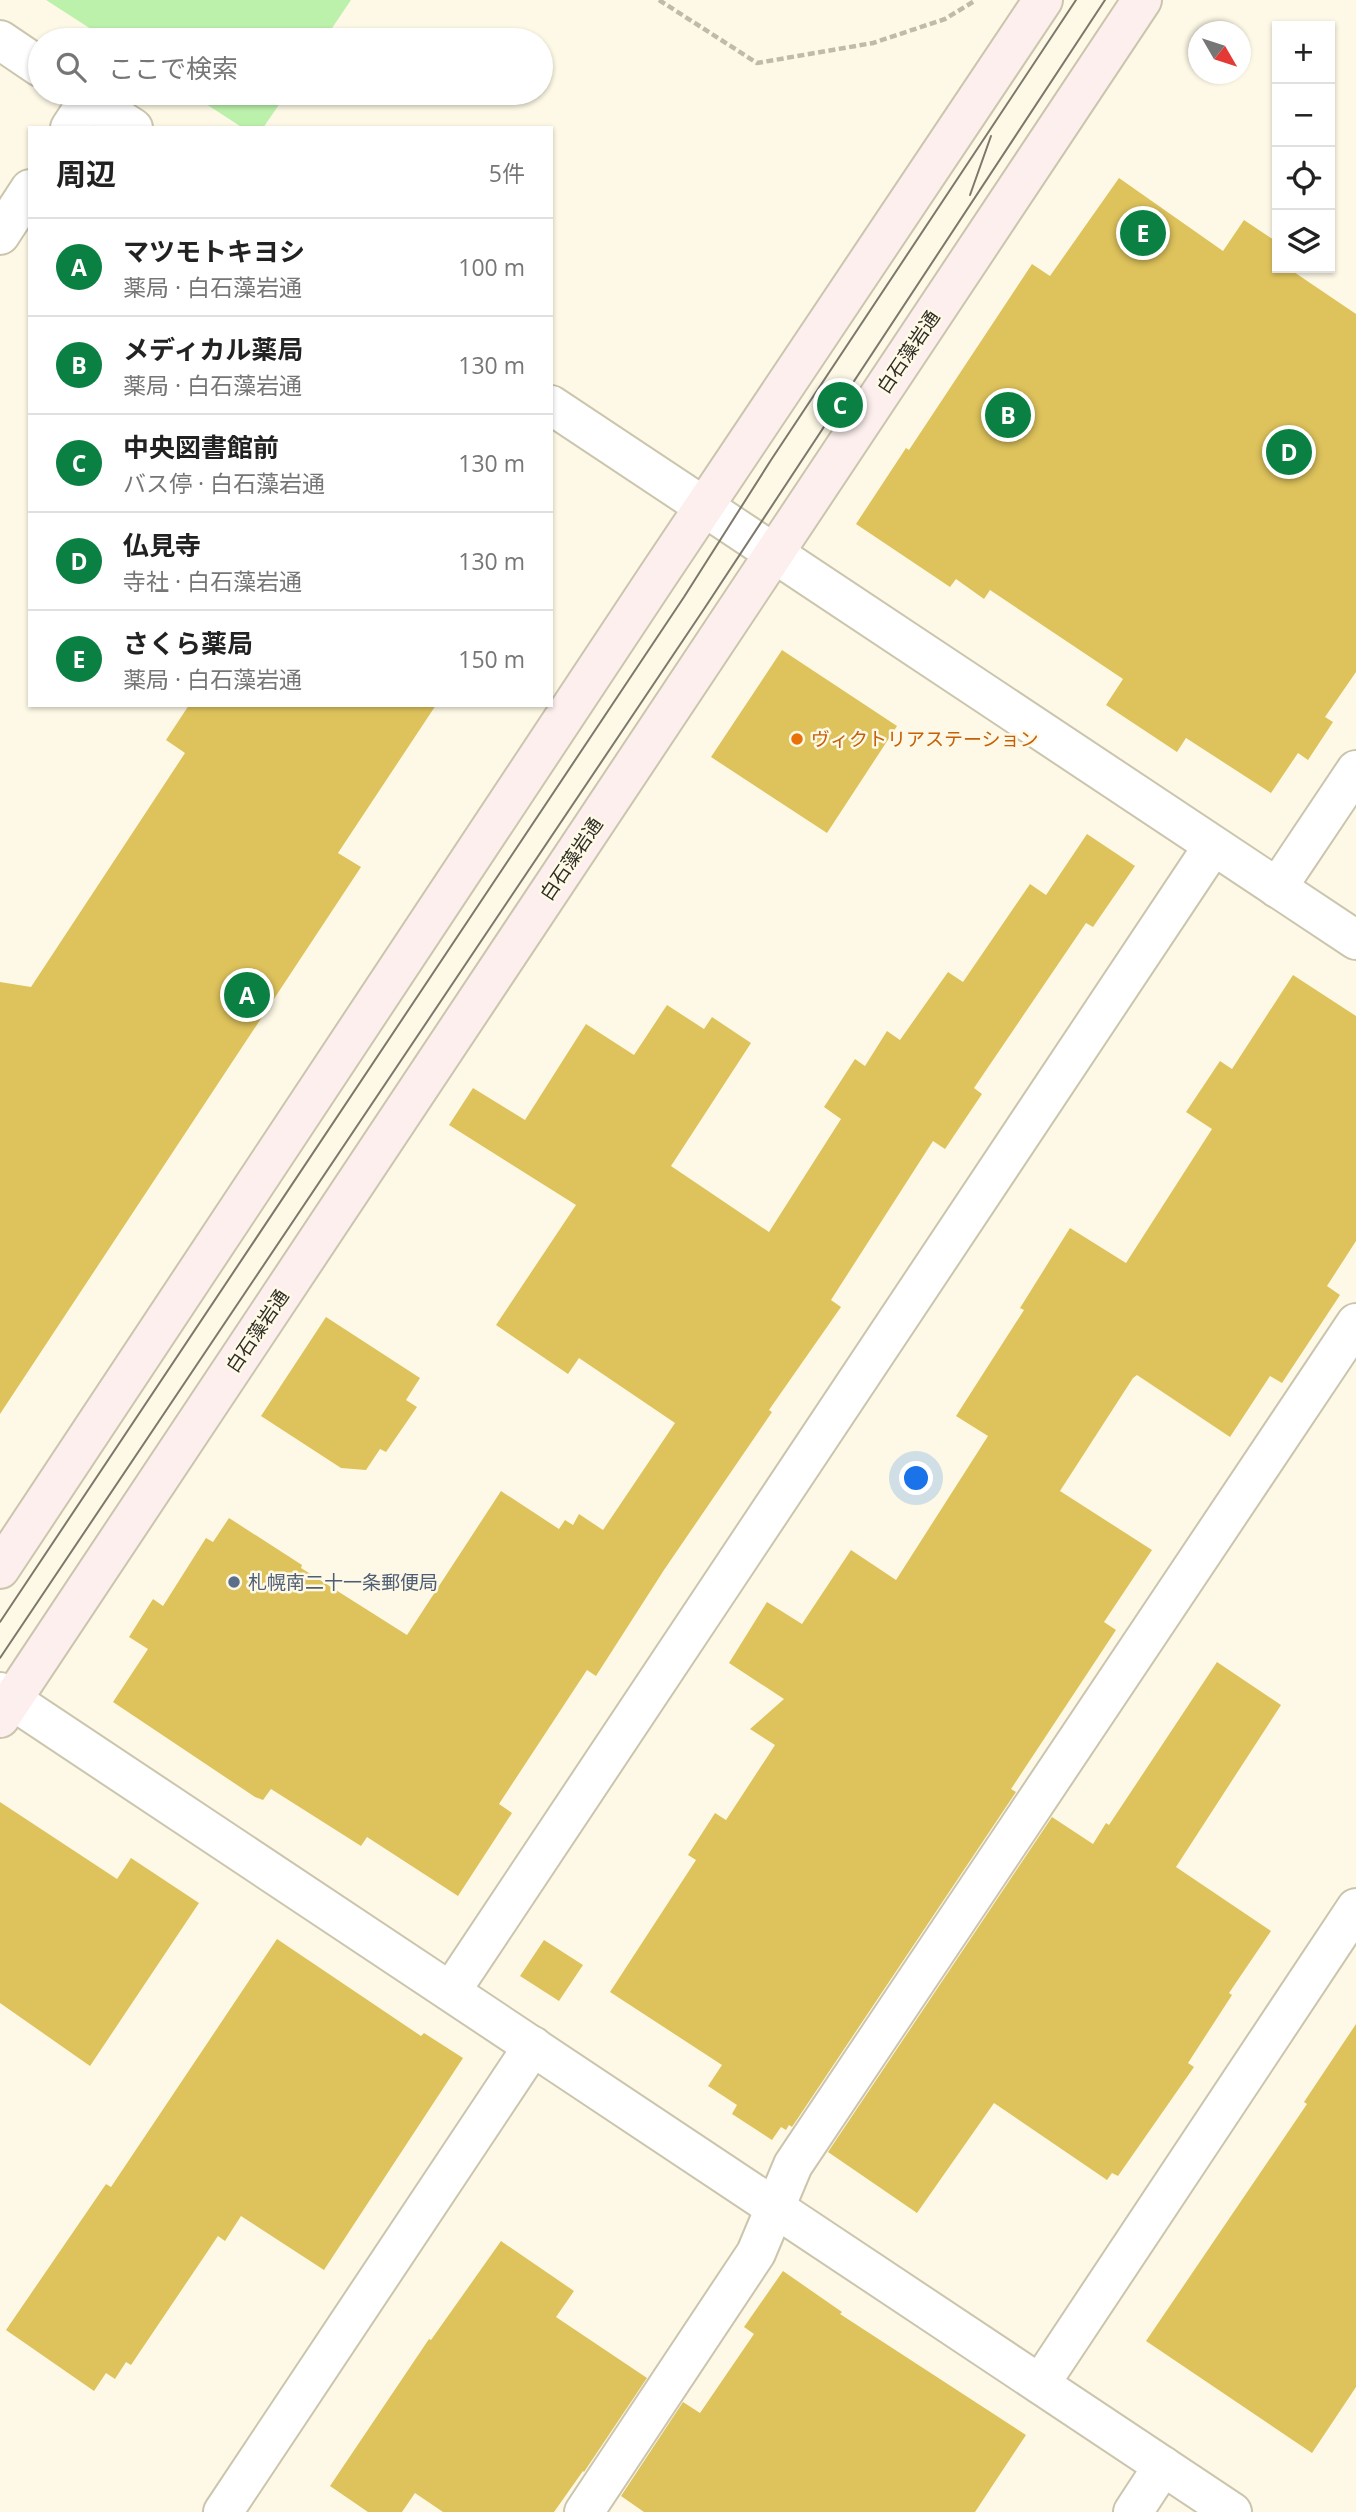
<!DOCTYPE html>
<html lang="ja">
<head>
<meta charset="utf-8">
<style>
	:root { --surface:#fff; --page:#f6f6f6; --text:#222; --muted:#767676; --line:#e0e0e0; --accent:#0b8043 }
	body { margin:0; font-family:"Open Sans","Noto Sans JP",sans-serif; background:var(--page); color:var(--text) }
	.controls { position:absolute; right:21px; top:21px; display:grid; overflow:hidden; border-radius:0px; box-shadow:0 2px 5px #0004 }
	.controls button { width:63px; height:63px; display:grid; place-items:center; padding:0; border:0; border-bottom:2px solid var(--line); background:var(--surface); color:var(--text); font:35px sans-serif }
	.compass { position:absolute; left:1188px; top:21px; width:63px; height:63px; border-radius:50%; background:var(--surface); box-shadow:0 2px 5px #0004; rotate:129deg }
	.you { position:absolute; left:917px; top:1479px; width:24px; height:24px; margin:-18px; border:5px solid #fff; border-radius:50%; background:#1a73e8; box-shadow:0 0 0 10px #1a73e833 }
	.badge { display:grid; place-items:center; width:46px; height:46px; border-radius:50%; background:var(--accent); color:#fff; font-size:23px; font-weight:700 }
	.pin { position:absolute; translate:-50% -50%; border:4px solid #fff; box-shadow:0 2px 7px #0006 }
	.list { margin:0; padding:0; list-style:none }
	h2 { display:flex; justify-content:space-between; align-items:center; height:91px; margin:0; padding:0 28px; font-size:30px }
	h2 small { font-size:23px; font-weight:400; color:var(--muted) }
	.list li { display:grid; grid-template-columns:46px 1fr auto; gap:21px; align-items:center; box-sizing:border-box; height:98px; padding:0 28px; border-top:2px solid var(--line) }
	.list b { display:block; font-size:26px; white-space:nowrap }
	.list p { margin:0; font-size:23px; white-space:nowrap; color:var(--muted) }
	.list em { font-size:23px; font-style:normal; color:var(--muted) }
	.icon { flex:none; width:38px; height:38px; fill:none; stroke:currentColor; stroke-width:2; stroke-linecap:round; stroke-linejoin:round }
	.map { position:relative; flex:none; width:1356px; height:2512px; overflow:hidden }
	.search { position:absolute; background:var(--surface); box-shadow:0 2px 5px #0004; left:28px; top:28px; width:525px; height:77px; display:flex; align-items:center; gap:18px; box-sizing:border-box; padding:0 24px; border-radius:38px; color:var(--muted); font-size:26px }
	.panel { position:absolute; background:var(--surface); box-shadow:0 2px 5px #0004; left:28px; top:126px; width:525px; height:581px; border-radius:0px }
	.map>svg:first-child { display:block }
</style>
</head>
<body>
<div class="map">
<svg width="1356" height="2512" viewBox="0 0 1356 2512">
	<rect width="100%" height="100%" fill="#fef9e6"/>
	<g fill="#bcf1ac">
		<path d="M46,0H351L324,40H108Z"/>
		<path d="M189,93H287L263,128H243Z"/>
	</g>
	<g fill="#dec35c">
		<path d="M1119,178L1223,251L1244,220L1277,242V268H1288L1356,314V672L1325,717L1333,722L1308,760L1298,753L1271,793L1186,738L1177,752L1106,705L1123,679L990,590L984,599L956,579L950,587L856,524L906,448L909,450L1032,264L1050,276Z"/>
		<path d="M782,650L897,726L827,833L711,757Z"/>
		<path d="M189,705H436L338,853L361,867L0,1414V982L31,987L185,753L166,740Z"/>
		<path d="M1087,834L1135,866L1093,927L1086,923L974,1088L982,1094L945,1149L933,1141L831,1300L841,1307L769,1410L772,1412L664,1570L596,1676L587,1670L499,1804L512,1813L458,1896L367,1837L361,1846L271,1789L263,1800L255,1797L113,1702L148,1649L129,1637L153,1599L163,1606L206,1538L213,1542L229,1518L302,1565L301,1568L407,1635L501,1491L559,1529L565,1520L573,1525L579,1514L603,1530L675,1423L579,1358L568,1374L496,1325L576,1205L449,1125L473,1088L525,1120L586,1024L634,1055L667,1005L704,1029L712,1017L751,1043L671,1166L769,1232L841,1119L824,1107L855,1059L865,1066L887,1031L900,1040L948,972L963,982L1030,884L1046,895Z"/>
		<path d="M1293,975L1356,1016V1241L1327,1286L1340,1295L1282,1383L1270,1376L1230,1437L1137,1375L1133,1378L1060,1491L1152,1550L1104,1622L1116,1630L1011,1789L1016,1792L792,2127L789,2125L786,2130L781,2127L772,2140L732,2114L737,2105L708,2086L722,2065L610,1992L696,1860L688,1855L715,1813L726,1820L775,1745L750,1729L784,1699L729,1663L767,1602L802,1624L851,1550L896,1580L988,1436L956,1416L1024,1310L1020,1308L1070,1228L1126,1263L1212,1129L1186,1112L1220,1061L1232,1069Z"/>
		<path d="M326,1317L420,1378L406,1400L417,1407L386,1452L380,1449L366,1470L341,1468L261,1416Z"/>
		<path d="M1217,1662L1281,1705L1176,1867L1271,1931L1229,1993L1232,1995L1188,2063L1194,2067L1118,2176L1112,2173L1107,2180L994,2103L917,2213L828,2152L1052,1817L1093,1844L1106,1823L1109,1825Z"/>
		<path d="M0,1802L117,1879L131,1858L199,1903L90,2066L0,2003Z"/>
		<path d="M277,1939L421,2036L424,2033L463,2058L324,2270L241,2216L225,2241L218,2236L131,2365L126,2362L115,2379L106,2373L94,2391L6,2330L106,2184L111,2187Z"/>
		<path d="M544,1940L583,1965L559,2001L520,1976Z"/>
		<path d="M1356,2024V2387L1312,2453L1146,2341L1307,2104L1304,2102Z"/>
		<path d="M501,2241L574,2291L556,2317L647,2378L584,2472L583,2471L554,2512H443L415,2493L402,2512H368L330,2486L429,2339L431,2340Z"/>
		<path d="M783,2271L842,2312L840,2314L1026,2435L975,2512H644L621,2496L683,2402L700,2413L754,2334L744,2327Z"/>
	</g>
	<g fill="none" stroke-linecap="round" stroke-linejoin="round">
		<g stroke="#cbc5ae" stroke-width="42">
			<g id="minor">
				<path d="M0,40L40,67"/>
				<path d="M79,93L133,128"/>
				<path d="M70,128L89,99"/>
				<path d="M0,235L30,189"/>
				<path d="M551,405L1356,940"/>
				<path d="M1277,888L1356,770"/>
				<path d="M0,1692L1232,2512"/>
				<path d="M451,1991L1213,846"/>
				<path d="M1040,2384L1356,1908"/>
				<path d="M223,2512L533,2046"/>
				<path d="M584,2512L756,2253L793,2165L1356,1323"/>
				<path d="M1133,2512L1163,2466"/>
			</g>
		</g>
		<g stroke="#cbc5ae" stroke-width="42">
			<g id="secondary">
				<path d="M0,1569L657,577L1043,0"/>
				<path d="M0,1718L1142,0"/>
			</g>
		</g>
		<path stroke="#bfbbab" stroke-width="4.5" stroke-dasharray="7 3.5" stroke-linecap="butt" d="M659,0L757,63L873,43L945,19L976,0"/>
		<use href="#minor" stroke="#fff" stroke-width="38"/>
		<use href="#secondary" stroke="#fdefee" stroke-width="38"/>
		<g stroke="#7c796c" stroke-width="2">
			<path d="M970,195L991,136"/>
			<path d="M0,1622L684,597L771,460L1076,0"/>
			<path d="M0,1658L704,609L1105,0"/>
		</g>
	</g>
	<circle fill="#e8710a" stroke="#fef9e6" stroke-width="2.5" cx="797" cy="739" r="7"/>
	<circle fill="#5c6f8a" stroke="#fef9e6" stroke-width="2.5" cx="234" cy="1582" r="7"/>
	<g text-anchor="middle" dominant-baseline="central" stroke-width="5" stroke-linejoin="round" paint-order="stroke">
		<g font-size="19" fill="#2f2d24" stroke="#fef9e6">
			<text transform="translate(908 352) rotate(-56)">白石藻岩通</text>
			<text transform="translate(571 859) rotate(-56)">白石藻岩通</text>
			<text transform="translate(257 1331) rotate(-56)">白石藻岩通</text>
		</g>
		<g font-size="19" fill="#c56008" stroke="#fef9e6" text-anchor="start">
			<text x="811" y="739">ヴィクトリアステーション</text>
		</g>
		<g font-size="19" fill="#4e5e75" stroke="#fef9e6" text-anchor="start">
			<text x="248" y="1582">札幌南二十一条郵便局</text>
		</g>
	</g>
</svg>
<div class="controls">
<button>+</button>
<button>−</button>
<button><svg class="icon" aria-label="locate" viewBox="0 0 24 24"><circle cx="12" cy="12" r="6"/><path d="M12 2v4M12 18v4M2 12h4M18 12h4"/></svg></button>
<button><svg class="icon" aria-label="layers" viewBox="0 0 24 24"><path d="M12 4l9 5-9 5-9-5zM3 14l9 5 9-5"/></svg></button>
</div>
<svg class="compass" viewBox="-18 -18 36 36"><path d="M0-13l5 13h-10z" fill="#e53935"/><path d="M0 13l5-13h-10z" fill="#767676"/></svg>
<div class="you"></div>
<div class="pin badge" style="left:247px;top:995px">A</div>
<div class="pin badge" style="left:1008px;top:415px">B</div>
<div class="pin badge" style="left:840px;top:405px">C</div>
<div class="pin badge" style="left:1289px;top:452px">D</div>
<div class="pin badge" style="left:1143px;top:233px">E</div>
<div class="search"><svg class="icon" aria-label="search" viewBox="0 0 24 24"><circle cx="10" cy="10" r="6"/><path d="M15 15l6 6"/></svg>ここで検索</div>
<section class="panel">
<h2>周辺<small>5件</small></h2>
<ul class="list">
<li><span class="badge">A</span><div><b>マツモトキヨシ</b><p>薬局 · 白石藻岩通</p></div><em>100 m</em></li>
<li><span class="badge">B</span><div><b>メディカル薬局</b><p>薬局 · 白石藻岩通</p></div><em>130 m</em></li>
<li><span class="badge">C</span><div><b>中央図書館前</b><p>バス停 · 白石藻岩通</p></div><em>130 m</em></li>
<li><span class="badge">D</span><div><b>仏見寺</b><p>寺社 · 白石藻岩通</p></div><em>130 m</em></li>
<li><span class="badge">E</span><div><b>さくら薬局</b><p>薬局 · 白石藻岩通</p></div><em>150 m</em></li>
</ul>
</section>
</div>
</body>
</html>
